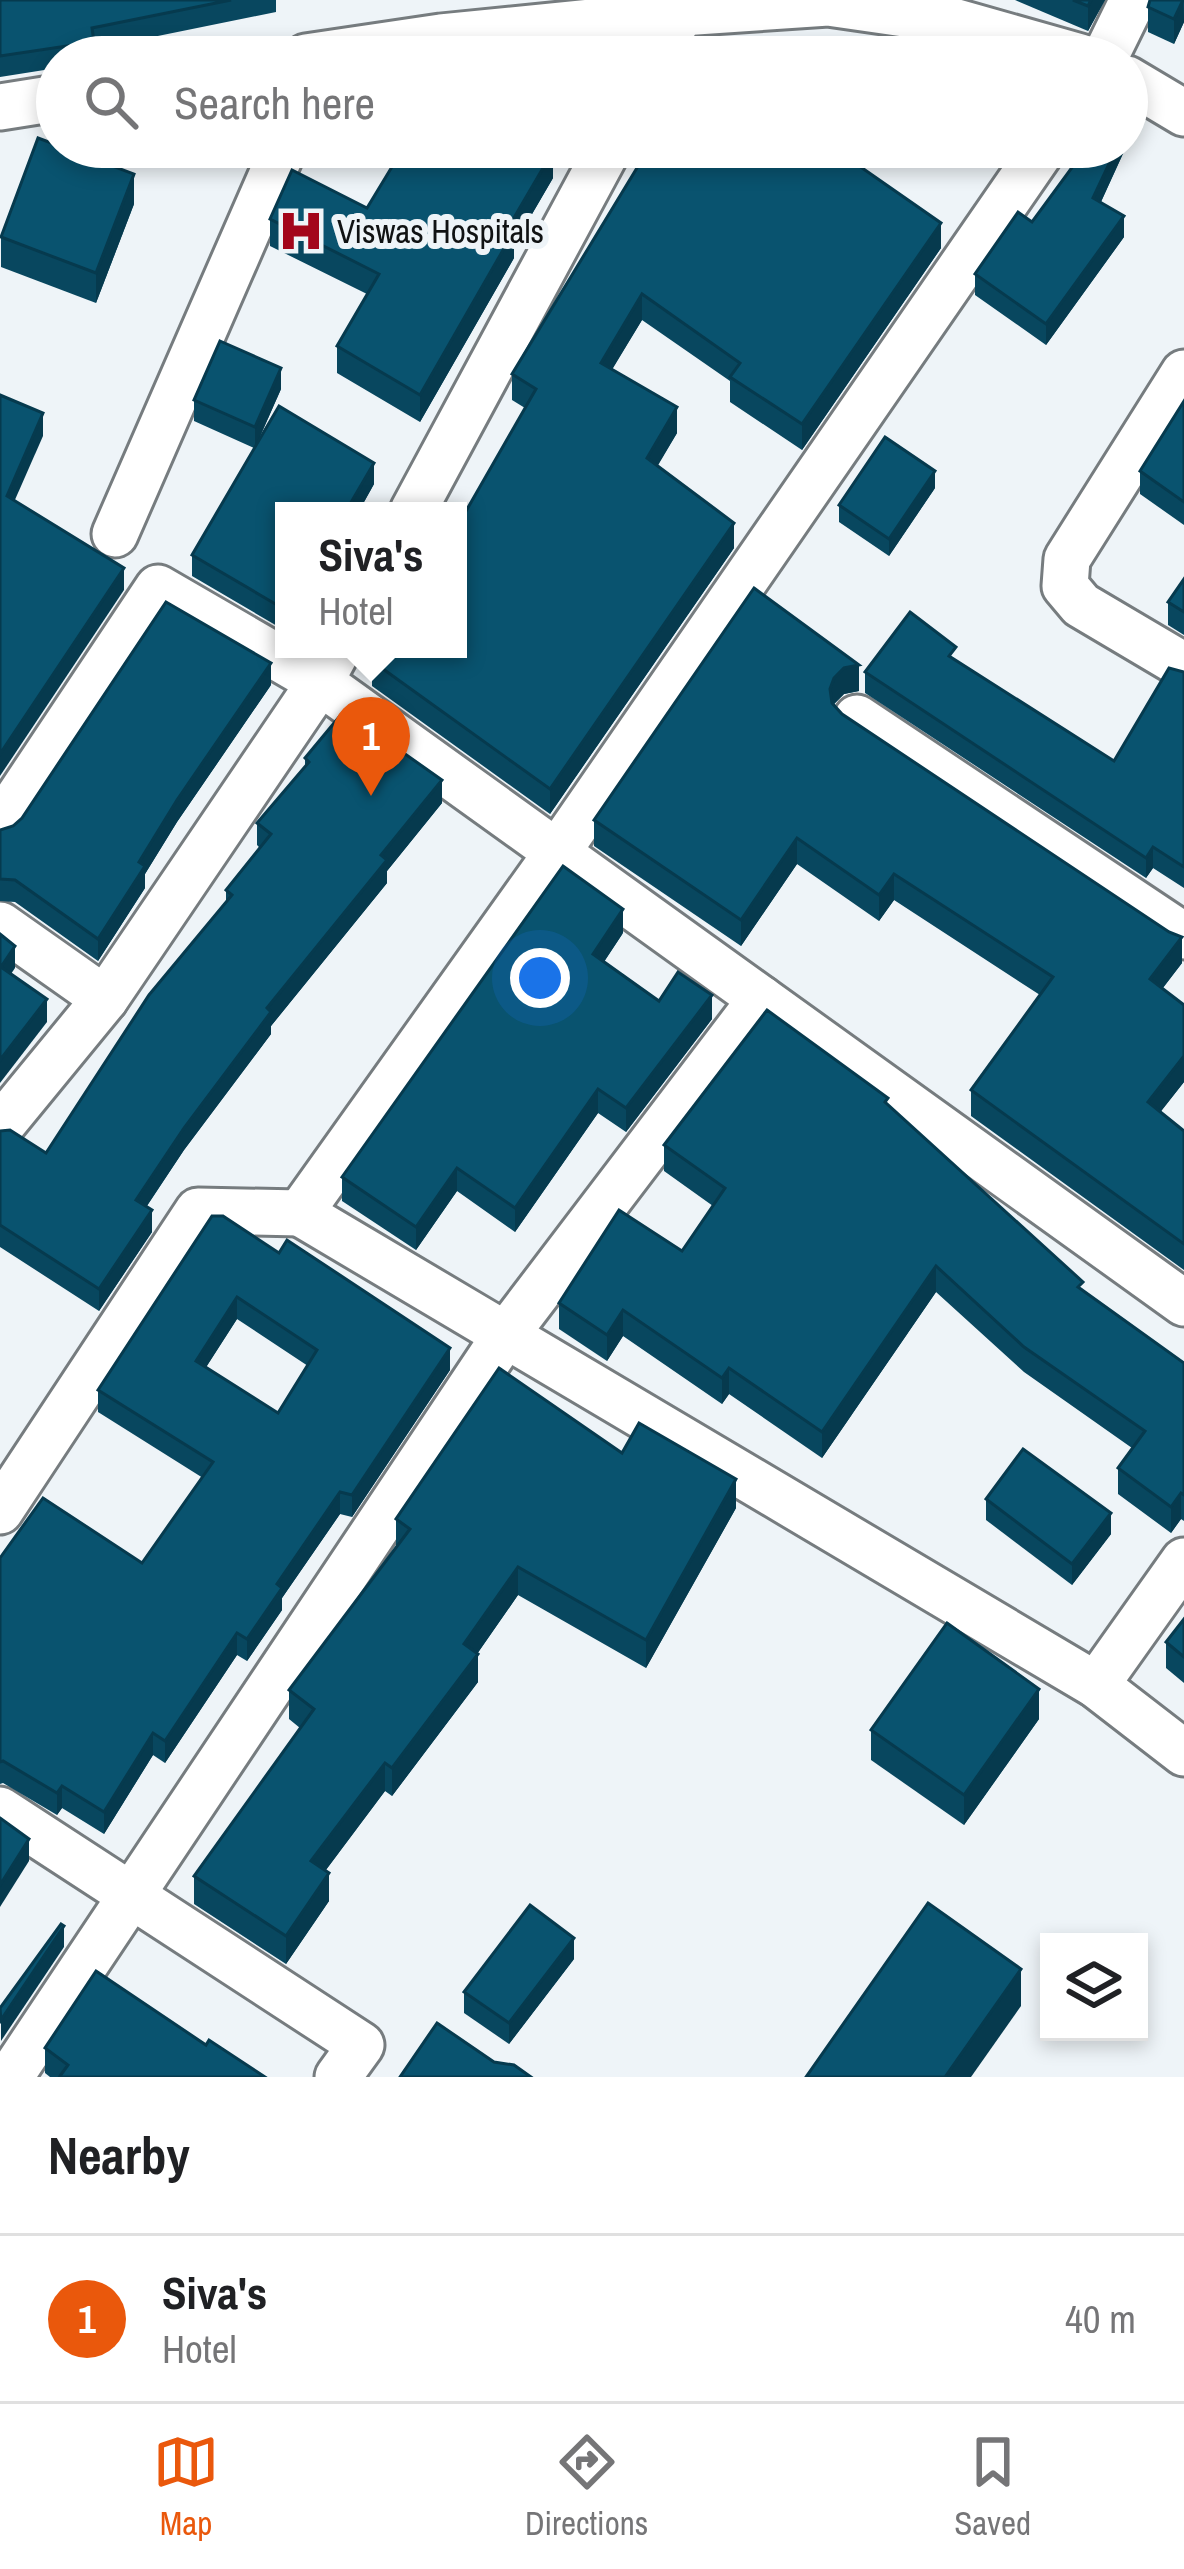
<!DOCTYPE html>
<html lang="en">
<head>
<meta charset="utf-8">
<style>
	:root { --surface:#fff; --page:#f6f6f6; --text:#202124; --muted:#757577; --line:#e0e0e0; --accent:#ea580c }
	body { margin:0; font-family:"Archivo Narrow",sans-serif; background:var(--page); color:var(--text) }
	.controls { position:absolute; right:36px; bottom:36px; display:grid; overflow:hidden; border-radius:0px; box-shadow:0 6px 18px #0003 }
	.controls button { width:108px; height:108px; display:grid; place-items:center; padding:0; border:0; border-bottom:3px solid var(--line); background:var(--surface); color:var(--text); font:60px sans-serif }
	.you { position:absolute; left:540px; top:978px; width:42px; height:42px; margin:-30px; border:9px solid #fff; border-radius:50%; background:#1a73e8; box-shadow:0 0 0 18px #1a73e833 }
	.badge { display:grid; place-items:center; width:78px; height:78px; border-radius:50%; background:var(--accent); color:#fff; font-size:39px; font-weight:700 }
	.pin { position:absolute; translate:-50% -99px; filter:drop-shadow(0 3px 6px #0008) }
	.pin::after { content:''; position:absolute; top:63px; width:42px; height:36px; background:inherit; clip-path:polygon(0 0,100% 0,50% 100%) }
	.popup { position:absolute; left:275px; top:502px; width:192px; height:156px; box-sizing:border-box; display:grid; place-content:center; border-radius:0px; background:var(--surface); filter:drop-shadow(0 3px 9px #0005); font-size:39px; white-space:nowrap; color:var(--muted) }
	.popup b { font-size:45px; color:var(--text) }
	.popup::after { content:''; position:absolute; left:50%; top:100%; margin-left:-24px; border:24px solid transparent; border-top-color:var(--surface) }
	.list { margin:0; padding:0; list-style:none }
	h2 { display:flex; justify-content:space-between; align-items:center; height:156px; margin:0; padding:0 48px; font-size:51px }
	h2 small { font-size:39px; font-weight:400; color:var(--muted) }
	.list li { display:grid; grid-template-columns:78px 1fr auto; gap:36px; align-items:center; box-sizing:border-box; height:168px; padding:0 48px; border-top:3px solid var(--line) }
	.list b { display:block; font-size:45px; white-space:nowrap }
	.list p { margin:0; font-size:39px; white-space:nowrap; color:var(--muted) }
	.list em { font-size:39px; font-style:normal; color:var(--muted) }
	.icon { flex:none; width:66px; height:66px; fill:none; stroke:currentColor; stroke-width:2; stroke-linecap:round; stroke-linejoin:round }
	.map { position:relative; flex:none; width:1184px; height:2077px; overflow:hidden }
	.search { position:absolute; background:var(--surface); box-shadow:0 6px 18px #0003; left:36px; right:36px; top:36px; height:132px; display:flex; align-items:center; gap:30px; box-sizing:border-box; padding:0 42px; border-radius:66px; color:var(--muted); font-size:45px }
	.sheet { height:324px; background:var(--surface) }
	nav { display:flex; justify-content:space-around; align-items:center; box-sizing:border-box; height:168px; border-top:3px solid var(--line); background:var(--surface); font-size:33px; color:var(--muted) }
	nav a { display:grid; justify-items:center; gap:6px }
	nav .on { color:var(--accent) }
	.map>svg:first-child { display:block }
</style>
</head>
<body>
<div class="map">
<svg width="1184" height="2077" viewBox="0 0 1184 2077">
	<rect width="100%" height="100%" fill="#eef4f8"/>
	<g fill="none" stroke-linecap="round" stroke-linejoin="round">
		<g stroke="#767c7f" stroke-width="51">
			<g id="minor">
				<path d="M306,57L441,37L681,13L828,3L953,21L1080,57"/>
				<path d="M657,57L681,13"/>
				<path d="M1105,57L1133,0"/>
				<path d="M1127,79L1184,113"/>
				<path d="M0,107L57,98"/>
				<path d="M1044,147L556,854L300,1213L1096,1685L1184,1753"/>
				<path d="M1184,373L1067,559L1065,586L1081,605L1184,666"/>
				<path d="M413,511L609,147"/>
				<path d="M115,534L284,147"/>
				<path d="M338,649L320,682L1184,1303"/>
				<path d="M857,718L1184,936"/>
				<path d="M0,825L158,588L320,682L105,999L0,1127"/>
				<path d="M0,925L105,999"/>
				<path d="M0,1511L198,1211L300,1213"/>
				<path d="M1096,1685L1184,1561"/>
				<path d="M0,1810L361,2045L338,2077"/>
				<path d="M10,2077L504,1337L761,999"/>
			</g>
		</g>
		<use href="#minor" stroke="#fff" stroke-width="45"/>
	</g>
	<g fill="#08475f" fill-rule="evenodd">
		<path d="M0,0H276V12L94,49V57H57V68L0,77Z"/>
		<path d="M1015,0H1105L1088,31Z"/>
		<path d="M1184,0V22L1174,44L1148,32V7Z"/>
		<path d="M392,147H546L553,178L514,245V258L420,422L337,373V346L367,294L270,246V219L367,208L395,161L392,160Z"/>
		<path d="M1126,147L1101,202L1124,237L1046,345L975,295V274L1032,222Z"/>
		<path d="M639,148L941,248L802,450L730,402V381L642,320L612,369L677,433L657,466L734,548L550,814L372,686V661L458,649L525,408L512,400V374L639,165Z"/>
		<path d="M134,204L96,303L1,267V237Z"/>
		<path d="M281,389L257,443L374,484L359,511H284V630L192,576V555L254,448L194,421V400Z"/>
		<path d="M1184,401V525L1140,494V471Z"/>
		<path d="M935,488L889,556L839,522V505Z"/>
		<path d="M1184,579V635L1168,625V602Z"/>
		<path d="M754,588L859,691L844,694L834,704L842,714L1182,963L1163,988L1184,1006V1082L1160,1112L1184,1131V1270L971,1116V1090L1040,995L894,900L879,921L797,864L741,946L594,846V820Z"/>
		<path d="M956,660L1114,761L1184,672V888L1153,868L1146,878L865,693V672Z"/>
		<path d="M271,685L177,822L145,874V888L98,961L15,902L0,901V830L13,826Z"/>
		<path d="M305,758L442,803L387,871V883L271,1026V1034L184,1150L147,1206L152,1232L99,1311L0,1247V1131L46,1153L226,902V890L260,848L257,845V823L305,766Z"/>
		<path d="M623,933L604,962L659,1001L712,1019L626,1132L598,1113L515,1232L457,1191L416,1250L342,1201V1177Z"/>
		<path d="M888,1105L1083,1291L1184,1363V1521L1181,1519L1171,1533L1118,1494V1468L1132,1448L1024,1372L936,1292L822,1458L729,1394L722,1404L623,1336L607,1361L559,1329V1303L682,1251L713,1206L664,1171V1145Z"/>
		<path d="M212,1216L450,1370L352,1517L340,1514L282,1598V1610L247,1661L237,1655L165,1763L153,1755L104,1834L62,1808L57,1815L3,1783L0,1784V1558L142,1563L203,1478L98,1412V1390ZM237,1319L308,1366L278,1413L206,1367Z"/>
		<path d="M622,1453L736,1508L646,1668L518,1595L477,1654L478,1682L392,1796L385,1791L325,1871L329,1901L286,1964L194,1904V1876L300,1728L289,1719V1690L396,1548V1519Z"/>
		<path d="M986,1499L1111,1534L1072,1585L986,1520Z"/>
		<path d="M1184,1619V1683L1166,1668V1642Z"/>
		<path d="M1039,1719L964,1825L871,1760V1730Z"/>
		<path d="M574,1959L509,2044L464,2013V1992Z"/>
		<path d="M206,2045L265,2077H50L45,2073V2048Z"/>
	</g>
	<g fill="#063a4e">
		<path d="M1091,0H1105L1088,31V6Z"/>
		<path d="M1183,0L1184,22L1174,44V19Z"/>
		<path d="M1131,115V136L1127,146V125Z"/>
		<path d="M1117,147H1126L1093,219V198Z"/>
		<path d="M553,151V178L514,245V258L420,422V395L508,228Z"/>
		<path d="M134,174V204L96,303V273Z"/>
		<path d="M1124,216V237L1046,345V324Z"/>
		<path d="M941,223V248L802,450V424Z"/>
		<path d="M642,294V320L601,388V363Z"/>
		<path d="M281,368V389L255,448V427Z"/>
		<path d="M677,407V433L647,484V458Z"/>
		<path d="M43,413V436L7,518V496Z"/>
		<path d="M374,463V484L359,511H346Z"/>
		<path d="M935,471V488L889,556V539Z"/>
		<path d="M734,523V548L550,814V789Z"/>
		<path d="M124,568V590L0,776V754Z"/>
		<path d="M271,663V685L177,822L145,874V888L98,961V939L139,862L177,800Z"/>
		<path d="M859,665V691L844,694L834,704L830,715V689L834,678L844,668Z"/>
		<path d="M442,780V803L387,871V883L271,1026V1034L184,1150L136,1222V1200L267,1008L381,855Z"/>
		<path d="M797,838V864L741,946V920Z"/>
		<path d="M1153,847V868L1146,878V858Z"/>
		<path d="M894,874V900L879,921V895Z"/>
		<path d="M623,909V933L593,978V954Z"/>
		<path d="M1182,937V963L1150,1004V979Z"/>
		<path d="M15,946V968L1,989V967Z"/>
		<path d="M712,995V1019L626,1132V1108Z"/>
		<path d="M47,999V1022L0,1083V1060Z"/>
		<path d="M1184,1056V1082L1148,1128V1102Z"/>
		<path d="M598,1089V1113L515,1232V1208Z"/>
		<path d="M457,1168V1191L416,1250V1227Z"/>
		<path d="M152,1210V1232L99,1311V1289Z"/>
		<path d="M936,1266V1292L822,1458V1432Z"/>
		<path d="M237,1297V1319L196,1383V1361Z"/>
		<path d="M623,1310V1336L607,1361V1335Z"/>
		<path d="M450,1348V1370L352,1517V1495Z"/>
		<path d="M729,1368V1394L722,1404V1378Z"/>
		<path d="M736,1479V1508L646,1668V1640Z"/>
		<path d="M340,1492V1514L282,1598V1610L247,1661V1639L277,1584Z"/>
		<path d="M1181,1493V1519L1171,1533V1507Z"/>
		<path d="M1111,1513V1534L1072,1585V1564Z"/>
		<path d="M518,1567V1595L470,1664L478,1654V1682L392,1796V1768L464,1644Z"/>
		<path d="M237,1633V1655L165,1763V1741Z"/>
		<path d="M1039,1689V1719L964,1825V1795Z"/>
		<path d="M153,1733V1755L104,1834V1812Z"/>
		<path d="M385,1763V1791L311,1890V1861Z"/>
		<path d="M62,1786V1808L57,1815V1793Z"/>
		<path d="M29,1839V1861L0,1907V1885Z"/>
		<path d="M329,1873V1901L286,1964V1936Z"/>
		<path d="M64,1926V1947L1,2041V2020Z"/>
		<path d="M574,1938V1959L509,2044V2023Z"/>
		<path d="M1021,1969V2006L971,2077H945Z"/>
	</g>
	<g fill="#09536f" stroke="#063a4e" stroke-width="3" fill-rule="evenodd">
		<path d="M0,0H231L92,28L94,42L0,56Z"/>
		<path d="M1073,0H1091L1088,6Z"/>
		<path d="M1150,0H1183L1174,19L1148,7Z"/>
		<path d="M705,44L725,57H697Z"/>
		<path d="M38,138L57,145V147H62L134,174L96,273L1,237Z"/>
		<path d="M404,147H546L553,151L508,228L514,231L420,395L337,346L379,274L270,219L292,170L367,208Z"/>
		<path d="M639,147H832L941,223L802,424L730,377L740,363L642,294L601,363L677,407L647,458L734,523L550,789L372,661L379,649H458V525L536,389L512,374L646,153Z"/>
		<path d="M1087,147H1117L1093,198L1124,216L1046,324L975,274L1018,212L1032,222Z"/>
		<path d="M220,341L281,368L255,427L194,400Z"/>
		<path d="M0,395L43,413L7,496L124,568L0,754Z"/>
		<path d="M1184,401V502L1140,471Z"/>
		<path d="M279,406L374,463L346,511H284V609L192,555Z"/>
		<path d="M885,437L935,471L889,539L839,505Z"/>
		<path d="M1184,579V612L1168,602Z"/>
		<path d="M754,588L859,665L844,668L834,678L830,689L832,703L842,714L1169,932L1182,937L1150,979L1184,1005V1056L1148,1102L1184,1131V1244L971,1090L1053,977L894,874L879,895L797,838L741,920L594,820Z"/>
		<path d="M166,602L271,663L177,800L139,862L145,866L98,939L15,880L0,879V830L13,826L22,818Z"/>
		<path d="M910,612L956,647L949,656L1114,761L1169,668L1184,672V867L1153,847L1146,858L865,672Z"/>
		<path d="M344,711L442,780L381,855L387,860L267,1008L271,1012L184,1128L136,1200L152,1210L99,1289L0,1225V1131L10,1130L46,1153L149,995L232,895L226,890L271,834L257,823L309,762L305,758Z"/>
		<path d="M563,866L623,909L593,954L659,1001L678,972L712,995L626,1108L598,1089L515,1208L457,1168L416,1227L342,1177Z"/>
		<path d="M0,934L15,946L1,967L47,999L0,1060Z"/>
		<path d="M767,1010L888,1098L885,1102L1083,1282L1078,1287L1184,1363V1495L1181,1493L1171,1507L1118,1468L1145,1431L1024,1347L936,1266L822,1432L729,1368L722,1378L623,1310L607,1335L559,1303L619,1210L682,1251L725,1188L664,1145Z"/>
		<path d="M212,1216H223L279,1253L287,1240L450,1348L352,1495L340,1492L277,1584L282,1588L247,1639L237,1633L165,1741L153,1733L104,1812L62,1786L57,1793L3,1761L0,1762V1558L43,1498L142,1563L213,1462L98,1390ZM237,1297L317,1350L278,1413L196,1361Z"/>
		<path d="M499,1368L622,1453L639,1423L736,1479L646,1640L518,1567L464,1644L478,1654L392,1768L385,1763L311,1861L329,1873L286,1936L194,1876L314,1709L289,1690L410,1529L396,1519Z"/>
		<path d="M1023,1449L1111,1513L1072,1564L986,1499Z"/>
		<path d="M1184,1619V1657L1166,1642Z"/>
		<path d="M947,1623L1039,1689L964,1795L871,1730Z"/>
		<path d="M0,1818L29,1839L0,1885Z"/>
		<path d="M928,1903L1021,1969L945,2077H806Z"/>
		<path d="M530,1905L574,1938L509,2023L464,1992Z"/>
		<path d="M61,1924L64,1926L1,2020L0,2008Z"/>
		<path d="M96,1971L206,2045L209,2040L265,2077H62L60,2076L68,2065L45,2048Z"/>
		<path d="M437,2023L494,2062L514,2065L531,2077H400Z"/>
	</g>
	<defs>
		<g id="hospital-bare" transform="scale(3.6)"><path d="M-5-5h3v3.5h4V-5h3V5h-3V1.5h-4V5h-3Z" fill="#a3061b" stroke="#eef4f8" stroke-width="2.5" paint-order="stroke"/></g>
	</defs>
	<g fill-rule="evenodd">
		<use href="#hospital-bare" x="301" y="231"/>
	</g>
	<g text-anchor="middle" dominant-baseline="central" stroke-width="12" stroke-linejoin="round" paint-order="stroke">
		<g font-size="33" fill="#101213" stroke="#eef4f8" text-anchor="start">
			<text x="337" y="231">Viswas Hospitals</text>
		</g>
	</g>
</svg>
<div class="controls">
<button><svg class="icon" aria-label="layers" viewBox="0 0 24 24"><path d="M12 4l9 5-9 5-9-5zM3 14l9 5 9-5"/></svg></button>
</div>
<div class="you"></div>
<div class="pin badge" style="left:371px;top:796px">1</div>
<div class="popup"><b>Siva's</b>Hotel</div>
<div class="search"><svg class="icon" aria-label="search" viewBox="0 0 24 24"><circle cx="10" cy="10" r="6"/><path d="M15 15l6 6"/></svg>Search here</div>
</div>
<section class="sheet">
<h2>Nearby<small></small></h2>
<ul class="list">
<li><span class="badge">1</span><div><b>Siva's</b><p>Hotel</p></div><em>40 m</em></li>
</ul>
</section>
<nav>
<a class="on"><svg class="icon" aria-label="map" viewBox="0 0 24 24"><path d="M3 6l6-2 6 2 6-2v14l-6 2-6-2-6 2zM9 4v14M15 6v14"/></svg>Map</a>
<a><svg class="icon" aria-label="directions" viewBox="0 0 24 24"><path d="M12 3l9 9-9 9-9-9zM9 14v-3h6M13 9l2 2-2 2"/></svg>Directions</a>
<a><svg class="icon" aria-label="saved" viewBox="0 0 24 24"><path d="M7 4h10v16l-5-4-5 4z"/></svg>Saved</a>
</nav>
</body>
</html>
